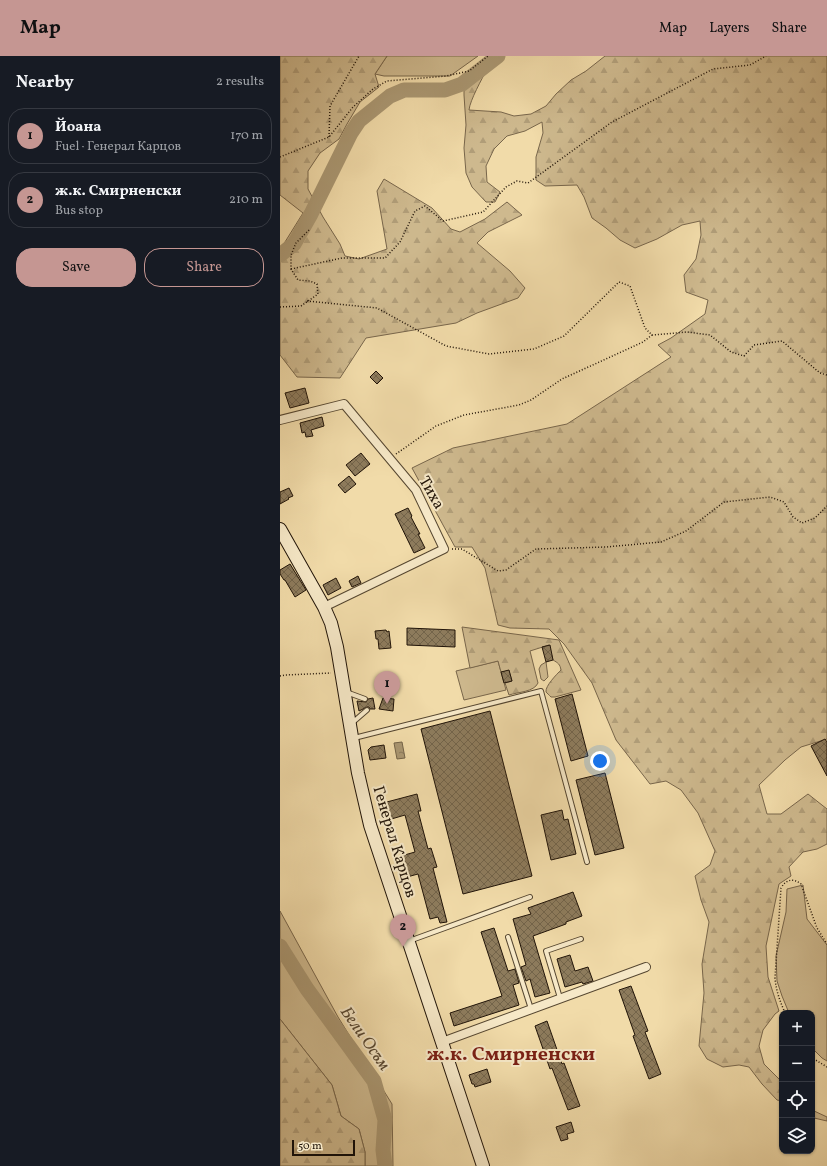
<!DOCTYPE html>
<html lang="en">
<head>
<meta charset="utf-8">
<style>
	:root { --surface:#171b24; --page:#20242c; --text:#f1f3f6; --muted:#9ea1a6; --line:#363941; --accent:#c59692 }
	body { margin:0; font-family:Vollkorn,serif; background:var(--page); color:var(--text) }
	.controls { position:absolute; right:12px; bottom:12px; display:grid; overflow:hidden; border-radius:8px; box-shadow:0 1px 3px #0004 }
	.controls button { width:36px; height:36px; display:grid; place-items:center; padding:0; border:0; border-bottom:1px solid var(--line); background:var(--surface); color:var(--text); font:20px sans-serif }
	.scale { position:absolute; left:12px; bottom:10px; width:63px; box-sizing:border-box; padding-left:4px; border:2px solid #211408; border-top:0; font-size:11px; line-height:14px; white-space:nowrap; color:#211408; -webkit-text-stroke:3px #f6e8c7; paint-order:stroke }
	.you { position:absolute; left:320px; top:705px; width:14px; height:14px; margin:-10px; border:3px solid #fff; border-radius:50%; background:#1a73e8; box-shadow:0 0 0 6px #1a73e833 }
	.badge { display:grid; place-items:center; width:26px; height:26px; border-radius:50%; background:var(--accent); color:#111; font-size:13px; font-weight:700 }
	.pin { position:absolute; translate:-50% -33px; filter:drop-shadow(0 1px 2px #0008) }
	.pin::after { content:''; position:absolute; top:21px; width:14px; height:12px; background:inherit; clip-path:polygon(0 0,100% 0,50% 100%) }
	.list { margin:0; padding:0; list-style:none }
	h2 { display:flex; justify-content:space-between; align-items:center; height:52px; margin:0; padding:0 16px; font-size:17px }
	h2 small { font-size:13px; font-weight:400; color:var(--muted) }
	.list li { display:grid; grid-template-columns:26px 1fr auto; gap:12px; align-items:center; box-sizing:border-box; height:56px; margin:0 8px 8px; padding:0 8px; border:1px solid var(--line); border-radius:16px }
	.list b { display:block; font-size:15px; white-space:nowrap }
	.list p { margin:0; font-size:13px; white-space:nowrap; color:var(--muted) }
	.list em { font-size:13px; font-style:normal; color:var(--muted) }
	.actions { display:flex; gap:8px; padding:12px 16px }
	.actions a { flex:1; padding:9px 0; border:1px solid var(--accent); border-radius:16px; text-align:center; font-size:14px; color:var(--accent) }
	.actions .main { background:var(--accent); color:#111 }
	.icon { flex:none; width:22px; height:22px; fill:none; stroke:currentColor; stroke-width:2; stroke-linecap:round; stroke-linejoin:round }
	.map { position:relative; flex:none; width:547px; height:1110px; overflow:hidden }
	header { display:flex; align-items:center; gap:24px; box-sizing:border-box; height:56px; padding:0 20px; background:var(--accent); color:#111 }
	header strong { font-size:19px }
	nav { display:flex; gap:22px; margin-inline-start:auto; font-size:14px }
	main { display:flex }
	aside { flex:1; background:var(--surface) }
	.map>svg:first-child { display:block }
</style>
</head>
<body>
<header>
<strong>Map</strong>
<nav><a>Map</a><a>Layers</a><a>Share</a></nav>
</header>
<main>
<aside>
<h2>Nearby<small>2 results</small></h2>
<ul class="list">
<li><span class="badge">1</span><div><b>Йоана</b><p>Fuel · Генерал Карцов</p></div><em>170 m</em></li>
<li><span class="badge">2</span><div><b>ж.к. Смирненски</b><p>Bus stop</p></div><em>210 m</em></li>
</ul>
<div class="actions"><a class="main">Save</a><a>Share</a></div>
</aside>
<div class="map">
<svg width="547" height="1110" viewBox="0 0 547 1110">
	<defs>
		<pattern id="forest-firs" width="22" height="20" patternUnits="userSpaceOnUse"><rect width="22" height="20" fill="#ceb98e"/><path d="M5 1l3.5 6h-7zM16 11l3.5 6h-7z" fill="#b19e79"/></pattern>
		<pattern id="water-ripples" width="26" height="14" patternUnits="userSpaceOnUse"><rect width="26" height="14" fill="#aa9772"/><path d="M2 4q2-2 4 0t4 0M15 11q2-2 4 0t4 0" fill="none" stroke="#8a7a5c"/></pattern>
		<pattern id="building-cross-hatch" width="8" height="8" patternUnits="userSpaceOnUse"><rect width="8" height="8" fill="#8d7b5c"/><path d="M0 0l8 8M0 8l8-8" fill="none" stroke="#73644a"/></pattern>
	</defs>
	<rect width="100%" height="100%" fill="#f1dba9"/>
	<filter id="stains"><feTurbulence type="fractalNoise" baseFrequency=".005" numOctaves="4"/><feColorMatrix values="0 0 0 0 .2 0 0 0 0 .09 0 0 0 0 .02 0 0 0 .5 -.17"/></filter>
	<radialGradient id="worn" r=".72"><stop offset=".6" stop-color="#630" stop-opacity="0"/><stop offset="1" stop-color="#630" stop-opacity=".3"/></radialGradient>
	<g fill="#ceb98e" stroke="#78664b">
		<path d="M107,0H198L170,20H104L95,18Z"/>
		<path d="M218,605L226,634L184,644L176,615Z"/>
		<path d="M266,606L268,621L264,625L261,623L259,613L261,609Z"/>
		<path d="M523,829L527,863L547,889V1005L542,1002L532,992V957H509L502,940L497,925L496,900L506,856L507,833Z"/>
		<path d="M0,855L58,961L112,1048L113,1110H85V1096L79,1073L61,1060L52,1029L0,963Z"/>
	</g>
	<g fill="url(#forest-firs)" stroke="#78664b">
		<path d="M0,0H107L95,18L99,31L80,46L67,68L59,83L40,97L28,115V133L43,161L60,188L65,200L79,203L107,193L97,135L104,123L152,152L171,173L180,176L205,163L227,146L242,159L208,176L197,187L230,215L245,232L238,242L197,257L176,267L86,282L60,322L17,321L0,299V194L23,157L0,139Z"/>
		<path d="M325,0H547V683L521,691L505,704L479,729L487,758H501L528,738L547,753V788L537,793L523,796L509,811L511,820L499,828L486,890L488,921L499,955L495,958L483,974L479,990L484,1008L502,1026V1045L497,1044L482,1028L469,1011L459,1009L443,1011L427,1003L419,990L424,937L422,908L429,866L421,844L415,820L430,809L435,795L418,757L401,734L386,725L370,728L336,684L312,627L284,588L269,573L230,572L218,569L205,512L192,491H175L132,412L173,392L287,368L391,301L378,289L391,282L425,258L428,244L406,236L404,219L416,203L421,179L420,165L402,169L377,183L355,192L340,184L326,172L312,162L304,141L297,129L265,130L256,124V101L263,77L262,66L245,75L227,80L214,93L206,110L207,126L220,136L215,146H206L192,131L186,117L184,92L186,69L184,39V29L207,13C202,23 190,44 189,54L221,56L234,60L251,58L266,50L276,38L291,24L306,15Z"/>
		<path d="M182,571L279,584L301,634L275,641H271C269,639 267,637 266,636C265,630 277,618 281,614C280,608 278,607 273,604L269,589L250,595L258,627C254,636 238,636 229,639L225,627L232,625L229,615L221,616L218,605L190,612Z"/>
		<path d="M0,963L52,1029L61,1060L79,1073L85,1096V1110H0Z"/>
		<path d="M532,1054L547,1061V1065L534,1062L532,1060Z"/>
	</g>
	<path fill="url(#water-ripples)" stroke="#736348" d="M122,686L125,702L117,703L114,687Z"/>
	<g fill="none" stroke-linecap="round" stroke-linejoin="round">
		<g stroke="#aa9772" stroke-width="15">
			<path d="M0,199L14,188L31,158L71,77L79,65L110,40L124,34H165L182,28L218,0"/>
			<path d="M0,890L27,933L68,989L94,1025L105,1064L103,1094L105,1110"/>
		</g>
	</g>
	<g fill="url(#building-cross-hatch)" stroke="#211408">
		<path d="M96,315L103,322L97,328L90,321Z"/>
		<path d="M25,332L29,347L10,352L5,337Z"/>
		<path d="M42,361L44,370L31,374L33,380L26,381L25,376L22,377L20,367Z"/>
		<path d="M81,397L90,408L75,420L66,409Z"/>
		<path d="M69,420L76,428L65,437L58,429Z"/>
		<path d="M9,432L13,440L8,442L9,443L0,448V436Z"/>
		<path d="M128,452L132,460L131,461L140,478H138L145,492L134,497L115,458Z"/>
		<path d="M10,508L26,534L15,541L5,524H4L0,518V514Z"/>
		<path d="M78,520L81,527L72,531L69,525Z"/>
		<path d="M56,522L61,532L48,539L43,529Z"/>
		<path d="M127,572L175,574V591L127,589Z"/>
		<path d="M106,574L107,576L109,575L111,592L99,593L98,583H96L95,575Z"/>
		<path d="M270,589L273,604L266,606L262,591Z"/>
		<path d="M229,614L232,625L224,627L221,616Z"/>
		<path d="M292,638L308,700L291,705L275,643Z"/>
		<path d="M93,642L95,653H90L89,651H87L79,655L77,645L86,646L88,643Z"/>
		<path d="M103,642L114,643L113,655L99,653Z"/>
		<path d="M210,655L252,820L183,838L141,673Z"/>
		<path d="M545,683L547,686V720L531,690Z"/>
		<path d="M104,689L106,702L90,704L88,694L91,691Z"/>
		<path d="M325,717L344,792L315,799L296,724Z"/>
		<path d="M137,738L141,755H138L148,793L151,792L157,811L153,812L167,866L160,867L158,861L150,863L138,818L127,821L121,800L135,796L125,759L108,764L103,747Z"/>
		<path d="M282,754L284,764L288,763L296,798L271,804L261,759Z"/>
		<path d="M293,836L302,860L286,866V868L253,880L270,937L255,941L250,923L246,925L241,911L246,909L233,863L251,858L248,852Z"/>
		<path d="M214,872L228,915L235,913L239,927L233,929L239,949L174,970L170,957L222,940L201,876Z"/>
		<path d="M290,899L295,915L308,911L313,925L303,928L302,926L285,931L277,903Z"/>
		<path d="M351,930L368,975L365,976L381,1018L369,1023L353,980L355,979L339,934Z"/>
		<path d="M267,965L282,1008L284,1007L300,1050L288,1054L272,1012L270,1013L255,970Z"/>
		<path d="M207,1013L211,1026L195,1031L194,1028H192L189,1019Z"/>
		<path d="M291,1066L294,1076L287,1078L288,1083L281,1085L276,1071Z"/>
	</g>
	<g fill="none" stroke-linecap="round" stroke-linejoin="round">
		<g stroke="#554630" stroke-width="6">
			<g id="service">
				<path d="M66,636L85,643"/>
				<path d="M72,667L87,654"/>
				<path d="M74,682L261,635L307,806"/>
				<path d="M228,881L251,953"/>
				<path d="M129,885L250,841"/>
				<path d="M280,942L266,895L301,883"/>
			</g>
		</g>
		<g stroke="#554630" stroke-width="10">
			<g id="minor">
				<path d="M0,364L64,348L136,434L164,493L44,551"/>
				<path d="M162,986L366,911"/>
			</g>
		</g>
		<g stroke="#211408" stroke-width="14">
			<path id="secondary" d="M0,473L44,551L51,567L57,591L78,717L90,769L203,1110"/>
		</g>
		<g stroke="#211408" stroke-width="1.5" stroke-dasharray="1 2" stroke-linecap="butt">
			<path d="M49,81L50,50L79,0"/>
			<path d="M0,101L49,81L73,51L93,33L107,25L166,20L189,15L208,0"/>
			<path d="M11,213L62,202H105L120,186L135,155L145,150L163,165L203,156L226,131L237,125L248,127L332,66L433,13L470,9L486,0"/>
			<path d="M27,245L97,252L166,290L209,298L254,293L284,280L339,226L350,230L365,272L372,279L407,276L430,279L451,296L464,300L474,289L502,285L540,317L547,319"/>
			<path d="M0,251L21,250L38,238L37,228L30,225L18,224L11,213V199L16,187L29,174"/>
			<path d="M116,398L156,370L184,359L239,349L251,344L282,323L363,286L372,279"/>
			<path d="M172,493H182L218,515L226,514L256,493L326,491L381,486L406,475L444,446L490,441L504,446L513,461L522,467L535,462L547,450"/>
			<path d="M0,620L5,619L51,617"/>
			<path d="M505,957C500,945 496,935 495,922L501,832C506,823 514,822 521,828L537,872L547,888"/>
			<path d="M532,1000L534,1003L547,1011"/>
		</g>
		<use href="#service" stroke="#f6e8c7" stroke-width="4"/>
		<use href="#minor" stroke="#f6e8c7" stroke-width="8"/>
		<use href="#secondary" stroke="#f6e8c7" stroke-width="12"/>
	</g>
	<g text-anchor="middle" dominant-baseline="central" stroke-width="4" stroke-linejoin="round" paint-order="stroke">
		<g font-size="16" fill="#211408" stroke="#f6e8c7">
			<text transform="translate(151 437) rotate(60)">Тиха</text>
			<text transform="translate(114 786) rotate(73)">Генерал Карцов</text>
		</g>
		<g font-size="17" font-style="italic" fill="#584832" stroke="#f6e8c7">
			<text transform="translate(85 983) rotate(55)">Бели Осъм</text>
		</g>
		<g font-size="20" font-weight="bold" fill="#7a1f14" stroke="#f6e8c7">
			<text x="231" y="999">ж.к. Смирненски</text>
		</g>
	</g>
	<rect width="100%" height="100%" filter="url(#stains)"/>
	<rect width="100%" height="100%" fill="url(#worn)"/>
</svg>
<div class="controls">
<button>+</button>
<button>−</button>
<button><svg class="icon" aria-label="locate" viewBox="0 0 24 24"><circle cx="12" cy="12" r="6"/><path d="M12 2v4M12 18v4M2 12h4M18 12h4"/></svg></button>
<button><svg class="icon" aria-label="layers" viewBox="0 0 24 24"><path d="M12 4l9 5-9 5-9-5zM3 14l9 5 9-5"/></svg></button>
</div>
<div class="scale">50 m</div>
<div class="you"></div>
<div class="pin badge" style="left:107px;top:648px">1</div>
<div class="pin badge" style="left:123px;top:891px">2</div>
</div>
</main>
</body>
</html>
